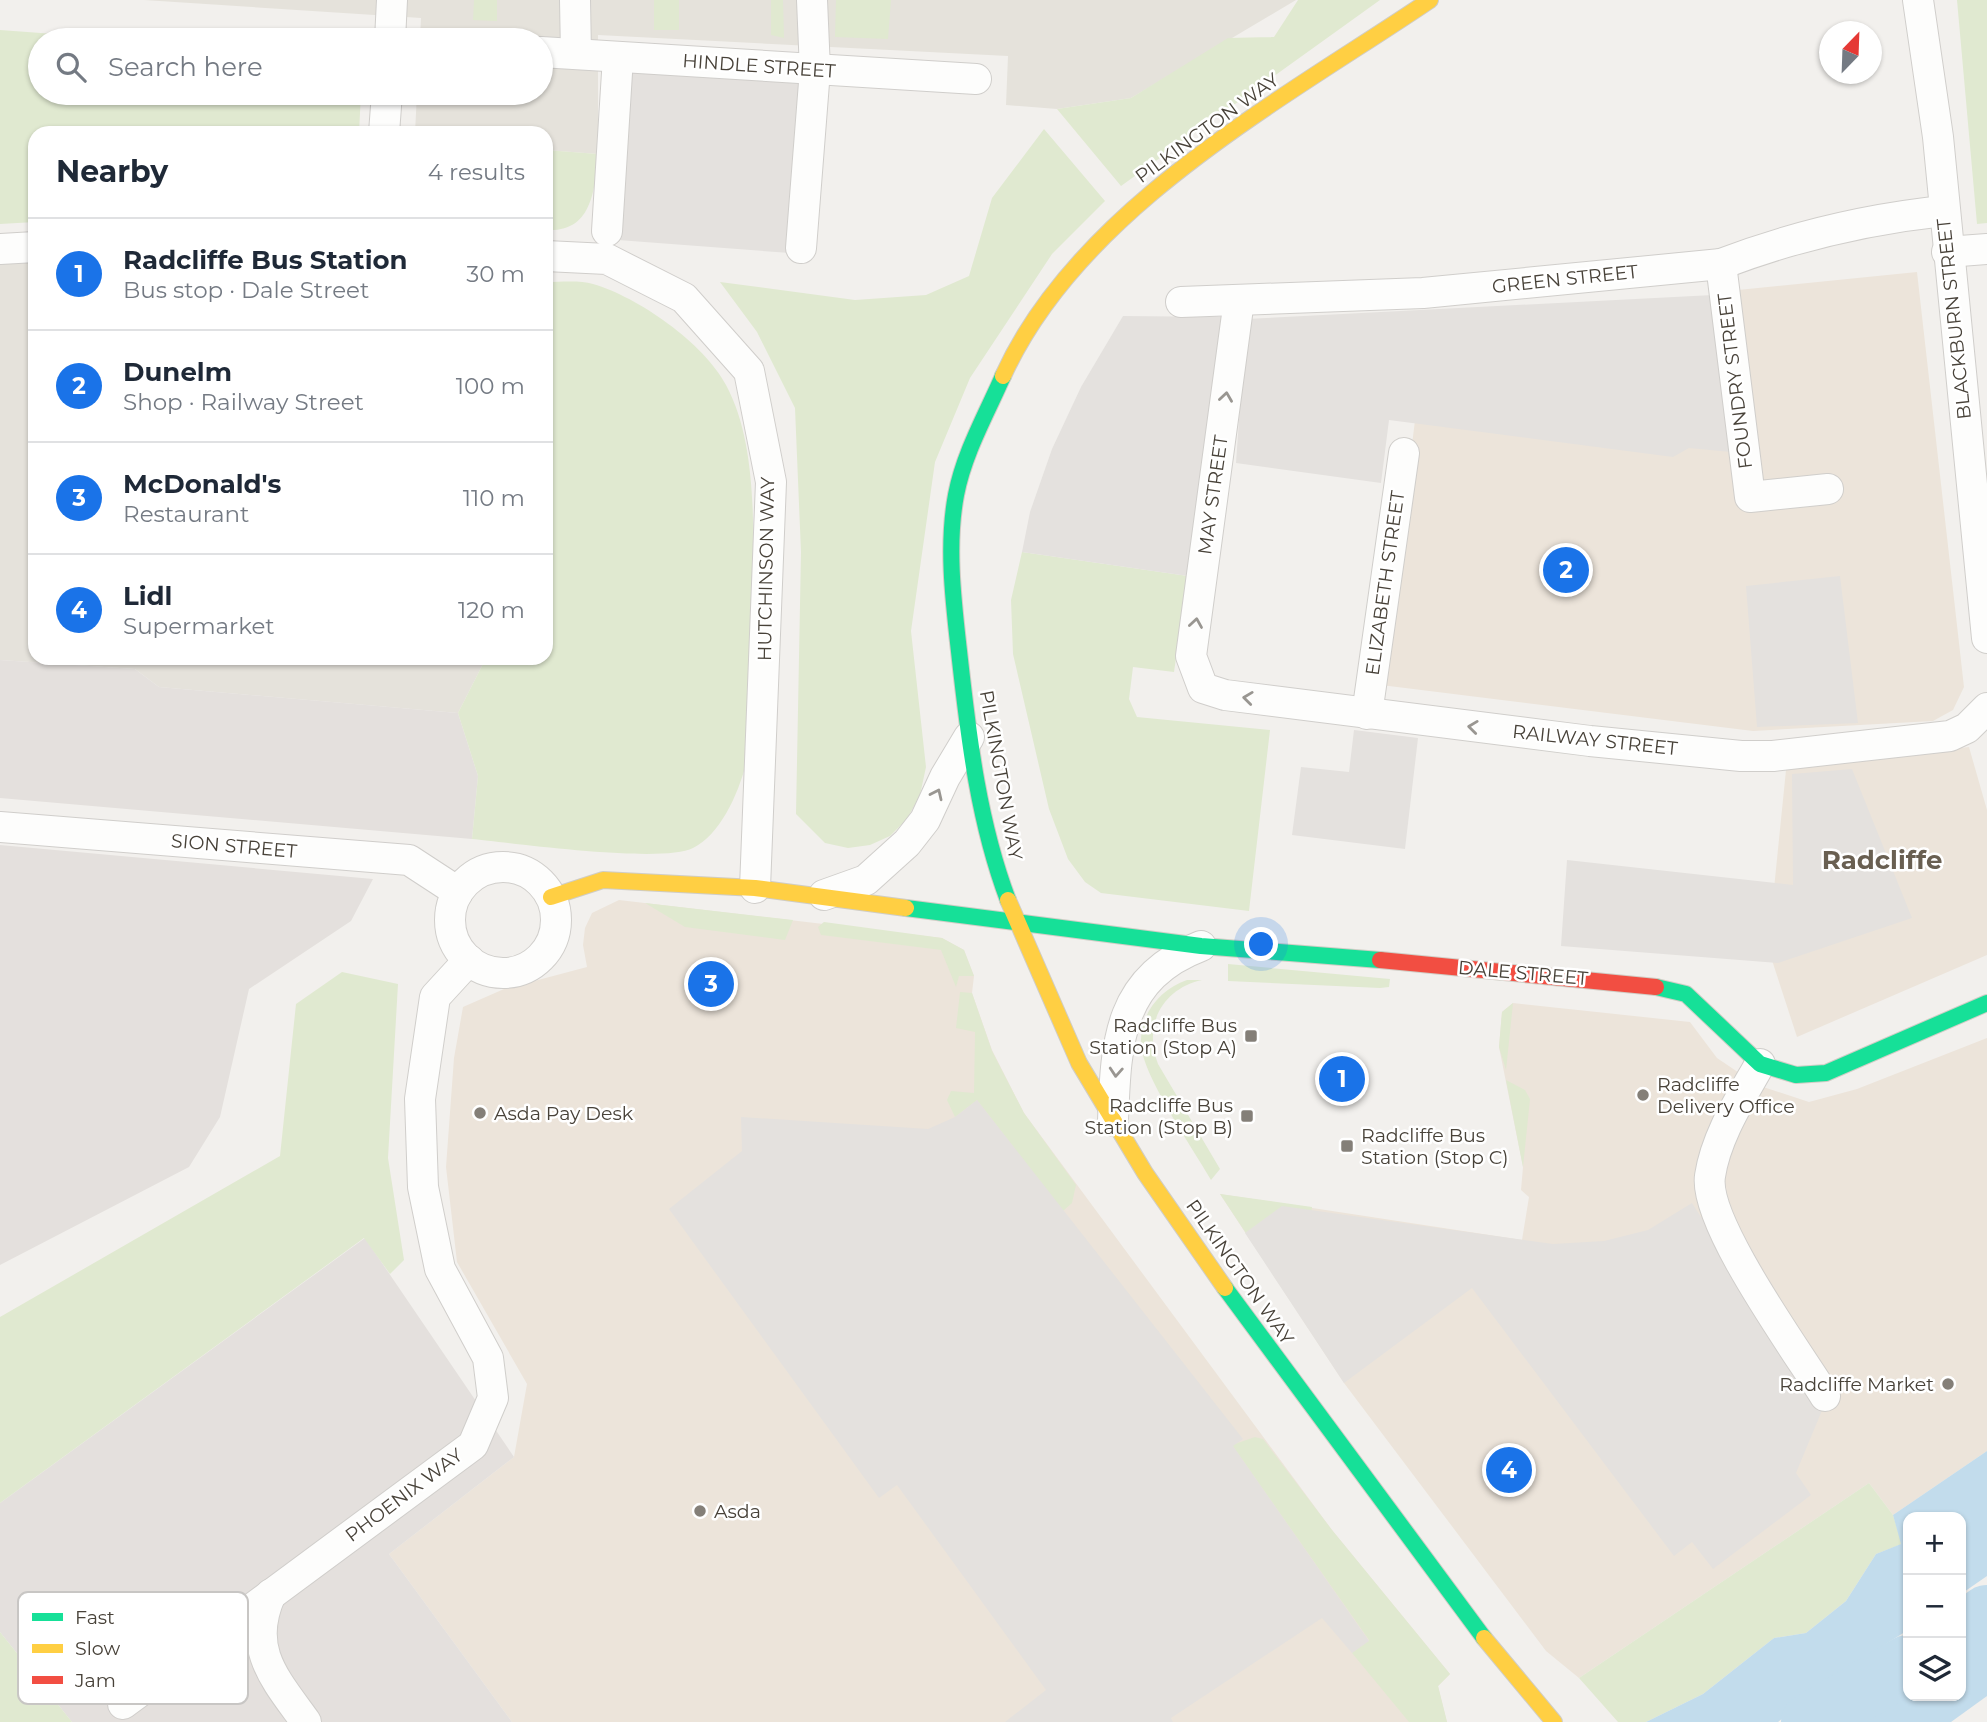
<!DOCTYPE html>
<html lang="en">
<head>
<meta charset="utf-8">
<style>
	:root { --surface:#fff; --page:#f6f6f7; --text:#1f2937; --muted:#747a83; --line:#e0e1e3; --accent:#1a73e8 }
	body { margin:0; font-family:Montserrat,sans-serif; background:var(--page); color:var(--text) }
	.controls { position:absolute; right:21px; bottom:21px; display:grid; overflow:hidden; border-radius:14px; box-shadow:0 2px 5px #0004 }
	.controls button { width:63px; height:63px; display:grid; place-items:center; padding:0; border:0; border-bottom:2px solid var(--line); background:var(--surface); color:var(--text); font:35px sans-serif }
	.compass { position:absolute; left:1819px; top:21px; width:63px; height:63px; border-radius:50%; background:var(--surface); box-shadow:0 2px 5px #0004; rotate:23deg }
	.you { position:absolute; left:1262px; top:945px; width:24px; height:24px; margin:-18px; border:5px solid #fff; border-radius:50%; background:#1a73e8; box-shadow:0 0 0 10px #1a73e833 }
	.badge { display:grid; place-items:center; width:46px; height:46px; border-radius:50%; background:var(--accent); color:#fff; font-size:23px; font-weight:700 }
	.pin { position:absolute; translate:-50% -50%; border:4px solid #fff; box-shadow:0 2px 7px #0006 }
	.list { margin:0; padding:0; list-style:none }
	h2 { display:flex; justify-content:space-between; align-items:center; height:91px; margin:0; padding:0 28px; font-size:30px }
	h2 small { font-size:23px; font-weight:400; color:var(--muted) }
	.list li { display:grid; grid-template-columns:46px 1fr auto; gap:21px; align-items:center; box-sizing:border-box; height:112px; padding:0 28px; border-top:2px solid var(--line) }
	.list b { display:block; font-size:26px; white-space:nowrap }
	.list p { margin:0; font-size:23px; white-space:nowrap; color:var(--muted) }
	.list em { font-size:23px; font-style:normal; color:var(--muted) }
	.icon { flex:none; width:38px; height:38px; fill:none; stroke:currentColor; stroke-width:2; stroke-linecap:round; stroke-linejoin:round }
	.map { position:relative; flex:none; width:1987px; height:1722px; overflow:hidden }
	.search { position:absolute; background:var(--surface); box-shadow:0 2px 5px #0004; left:28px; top:28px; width:525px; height:77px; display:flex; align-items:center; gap:18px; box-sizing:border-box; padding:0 24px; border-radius:38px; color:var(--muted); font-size:26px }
	.panel { position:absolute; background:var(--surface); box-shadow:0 2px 5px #0004; left:28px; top:126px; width:525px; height:539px; border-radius:21px }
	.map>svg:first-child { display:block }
</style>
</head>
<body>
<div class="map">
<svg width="1987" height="1722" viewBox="0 0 1987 1722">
	<rect width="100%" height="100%" fill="#f2f0ed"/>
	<g fill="#e5e2db">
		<path d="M144,0H1296L1131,98L1057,109L1006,105L1008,56L598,35V154L546,150V133H415L417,93H541V40H420L421,18Z"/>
		<path d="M0,257L35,262V658H486L458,713L159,687L135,669L0,660Z"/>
	</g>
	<g fill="#ece4da">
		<path d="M1917,272L1964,687L1953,710L1933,721L1753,731L1381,685L1416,413L1738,290Z"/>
		<path d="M1969,747L1987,810V955L1797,1037L1768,948L1786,770Z"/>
		<path d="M619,900L942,938L964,950L974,976L972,993L992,1050L1024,1113L1332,1530L1450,1674L1438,1686L1447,1722H512L389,1554L514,1457L527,1384L457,1262L446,1167L454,1058L463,1007L504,989L587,967L583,945L585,928L592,913Z"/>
		<path d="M1513,1003L1690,1022L1717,1058L1757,1085L1809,1102L1857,1089L1987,1038V1451L1893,1515L1869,1483L1579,1678L1546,1651L1344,1383L1220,1194L1522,1240L1529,1197L1521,1190L1523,1167L1499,1047L1502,1012Z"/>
	</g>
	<g fill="#e4e0dd">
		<path d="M0,660L135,669L159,687L458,713L478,776L472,839L0,798Z"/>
		<path d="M0,845L373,879L351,921L249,989L220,1117L189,1167L0,1265Z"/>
		<path d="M365,1238L514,1457L389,1554L512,1722H72L0,1632V1503Z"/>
	</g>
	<g fill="#e0e9d0">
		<path d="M474,0H497V21L473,20Z"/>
		<rect x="654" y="0" width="25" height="30"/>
		<path d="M771,0H783L784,38L771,35Z"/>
		<path d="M836,0H891L888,39L835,37Z"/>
		<path d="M1298,0H1380L1121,186L1057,109L1131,98L1228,38L1274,37Z"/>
		<path d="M1957,0H1987V223L1977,224Z"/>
		<path d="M0,30L136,40H40V93H361L359,133H35V222L0,224Z"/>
		<path d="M1044,129L1105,201L1052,254L970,378L935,462L911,631L926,767L920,795L907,819L890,836L870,845L848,848L825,843L796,814L801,552L795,408L757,332L720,282L855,300L926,295L969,276L992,198Z"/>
		<path d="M546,150L598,154C595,190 592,233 546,230Z"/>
		<path d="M546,282C561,282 580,280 593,284C638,297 704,343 726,385C761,450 752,547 753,619C753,652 757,687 754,720C751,760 731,829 693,848C662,864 514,843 472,839L478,776L458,713L486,658H546Z"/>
		<path d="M1022,552L1188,576L1174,672L1133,667L1129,699L1137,717L1270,730L1249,911L1101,893L1085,882L1068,859L1049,809L1013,654L1011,600Z"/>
		<path d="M645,903L793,920L785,940L685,927Z"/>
		<path d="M824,922L942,938L964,950L974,976H959L956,987L941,950L821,935L818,927Z"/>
		<path d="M1228,964L1390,979L1389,987L1380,988L1228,981Z"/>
		<path d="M342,972L398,984L388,1158L404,1260L390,1274L364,1238L0,1503V1317L280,1156L296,1004Z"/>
		<path d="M1187,980H1202C1162,989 1143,1025 1158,1064L1220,1169L1211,1180C1193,1149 1148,1083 1142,1051C1136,1020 1157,990 1187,980Z"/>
		<path d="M960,992L972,993L992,1051L1024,1113L1076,1185L1072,1203L1063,1211L977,1100L955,1117L947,1100L951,1091L974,1093L975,1032L956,1028Z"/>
		<path d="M1513,1003L1506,1070L1499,1047L1502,1012Z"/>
		<path d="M1506,1080L1525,1090L1530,1099L1523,1167Z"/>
		<path d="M1220,1194L1312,1207L1309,1232L1263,1259Z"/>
		<path d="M1255,1437L1263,1439L1332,1530L1450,1674L1438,1686L1447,1722H1409L1352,1653L1369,1640L1232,1445Z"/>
		<path d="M1869,1483L1893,1515L1902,1544L1876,1554L1846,1601L1806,1633L1774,1638L1703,1694L1646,1722H1618L1579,1678Z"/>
		<path d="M0,1632L72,1722H0Z"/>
	</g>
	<g fill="#e4e1de">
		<path d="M630,71L802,84L790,253L618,240Z"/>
		<path d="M1713,295L1731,452L1689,448L1673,457L1389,420L1381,483L1236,463L1246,319Z"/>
		<path d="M1123,316L1228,317L1188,576L1022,552L1030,512L1052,449L1081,387Z"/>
		<path d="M1840,576L1858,723L1757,727L1746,586Z"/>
		<path d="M1354,730L1418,738L1405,849L1292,835L1301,767L1349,772Z"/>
		<path d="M1852,769L1912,918L1778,963L1561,946L1567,860L1793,885L1792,774Z"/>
		<path d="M977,1100L1243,1439L1233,1446L1369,1641L1352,1653L1322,1618L1171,1718L1173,1722H1005L1046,1690L897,1485L879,1498L669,1209L742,1151L741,1117L928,1129L955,1117Z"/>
		<path d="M1692,1203L1823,1408L1796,1473L1811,1495L1713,1569L1692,1542L1674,1556L1472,1288L1344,1383L1245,1233L1282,1206L1553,1244L1604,1241L1648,1230Z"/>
	</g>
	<g fill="#c2dcec">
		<path d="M1987,1451V1576L1961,1594V1517H1908V1630L1835,1676L1778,1722H1646L1703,1694L1774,1638L1806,1633L1846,1601L1876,1554L1901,1544L1893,1515Z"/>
		<path d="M1987,1634V1696L1951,1722H1836L1870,1715L1908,1693V1696H1961V1657Z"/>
	</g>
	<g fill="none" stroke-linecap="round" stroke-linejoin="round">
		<g stroke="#c2dcec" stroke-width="58">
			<path d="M1961,1633L1987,1614"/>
			<path d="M1810,1722L1908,1664"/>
		</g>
		<g stroke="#d0cecb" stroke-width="32">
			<g id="street">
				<path d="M575,0L576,54"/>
				<path d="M1918,0L1938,137L1987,638"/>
				<path d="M390,40L392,0"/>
				<path d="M541,52L976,79"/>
				<path d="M384,133L387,93"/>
				<path d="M607,231L618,57"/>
				<path d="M801,248L815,70L812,0"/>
				<path d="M0,249L35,247"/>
				<path d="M1947,252L1987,249"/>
				<path d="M546,256L607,259L684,298L749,371L771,482L755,888"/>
				<path d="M1721,264L1750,497L1828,489"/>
				<path d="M1239,300L1191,656L1203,688L1225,695L1590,741L1741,756H1773L1950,736L1967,728L1987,708"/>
				<path d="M1181,302L1423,293L1721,264C1792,237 1868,219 1943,211"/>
				<path d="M1367,714L1404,453"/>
				<path d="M0,827L409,860L458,892"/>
				<circle cx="503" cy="920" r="53"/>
				<path d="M824,895L866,880L907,843L925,820L945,777L969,737"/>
				<path d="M1760,1064C1741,1098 1716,1136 1710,1176C1703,1222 1797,1351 1825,1396"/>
				<path d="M1113,1121C1116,1044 1117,978 1201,946"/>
				<path d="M271,1594C246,1649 275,1679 306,1722"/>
				<path d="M123,1704L473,1445L493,1398L488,1358L440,1269L423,1187L420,1099L435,997L469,960"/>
			</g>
		</g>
		<g stroke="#d0cdc5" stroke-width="18">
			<g id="fast">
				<path d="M1003,376C986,415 964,453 956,495C946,548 954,606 960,660C969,741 979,823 1008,900"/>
				<path d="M906,908L1201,946L1380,960"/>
				<path d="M1656,987L1686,994L1760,1064L1796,1075L1826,1073L1987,1003"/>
				<path d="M1225,1288L1484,1638"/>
			</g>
		</g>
		<g stroke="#d0cdc5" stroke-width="18">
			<g id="slow">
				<path d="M1003,376C1079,208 1282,100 1430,0"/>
				<path d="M551,897L603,880L755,888L906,908"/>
				<path d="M1008,900L1079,1063L1145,1173L1225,1288"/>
				<path d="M1484,1638L1554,1722"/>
			</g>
		</g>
		<g stroke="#d0cdc5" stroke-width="18">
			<path id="jam" d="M1380,960L1656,987"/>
		</g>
		<use href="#street" stroke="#fdfdfc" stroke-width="30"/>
		<use href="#fast" stroke="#16e098" stroke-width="16"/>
		<use href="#slow" stroke="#ffcf43" stroke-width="16"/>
		<use href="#jam" stroke="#f24e42" stroke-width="16"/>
	</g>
	<defs><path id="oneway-chevron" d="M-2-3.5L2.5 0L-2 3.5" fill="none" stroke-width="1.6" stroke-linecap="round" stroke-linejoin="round" transform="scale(1.75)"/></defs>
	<g stroke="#999691">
		<use href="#oneway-chevron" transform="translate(1226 397) rotate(-82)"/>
		<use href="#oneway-chevron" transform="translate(1196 623) rotate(-81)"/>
		<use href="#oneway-chevron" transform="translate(1248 698) rotate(-173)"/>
		<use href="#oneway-chevron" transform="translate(1473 727) rotate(-173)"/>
		<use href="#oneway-chevron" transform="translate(937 794) rotate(-65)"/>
		<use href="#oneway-chevron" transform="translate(1116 1072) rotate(94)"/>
	</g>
	<g fill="#847f78" stroke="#fff" stroke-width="2.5">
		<rect x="1244" y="1029" width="14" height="14" rx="3.5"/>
		<circle cx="1643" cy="1095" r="7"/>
		<circle cx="480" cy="1113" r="7"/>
		<rect x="1240" y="1109" width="14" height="14" rx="3.5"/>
		<rect x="1340" y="1139" width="14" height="14" rx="3.5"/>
		<circle cx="1948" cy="1384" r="7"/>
		<circle cx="700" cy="1511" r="7"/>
	</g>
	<g text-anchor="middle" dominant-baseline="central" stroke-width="5" stroke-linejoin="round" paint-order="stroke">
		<g font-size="19" fill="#484239" stroke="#fff">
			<text transform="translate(759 66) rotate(4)">HINDLE STREET</text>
			<text transform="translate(1207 128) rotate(-36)">PILKINGTON WAY</text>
			<text transform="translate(1565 279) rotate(-6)">GREEN STREET</text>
			<text transform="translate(1954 319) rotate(-96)">BLACKBURN STREET</text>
			<text transform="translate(1735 381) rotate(-97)">FOUNDRY STREET</text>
			<text transform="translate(1213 495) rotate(-82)">MAY STREET</text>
			<text transform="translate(766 569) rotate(-89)">HUTCHINSON WAY</text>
			<text transform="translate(1385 583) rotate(-82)">ELIZABETH STREET</text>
			<text transform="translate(1595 740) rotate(6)">RAILWAY STREET</text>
			<text transform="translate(1001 775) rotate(80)">PILKINGTON WAY</text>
			<text transform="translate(234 846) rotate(5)">SION STREET</text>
			<text transform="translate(1523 973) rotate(5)">DALE STREET</text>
			<text transform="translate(1240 1272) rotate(55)">PILKINGTON WAY</text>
			<text transform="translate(404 1495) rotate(-37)">PHOENIX WAY</text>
		</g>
		<g font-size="19" fill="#484239" stroke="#fff" text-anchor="start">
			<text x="1237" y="1025" text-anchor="end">Radcliffe Bus<tspan x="1237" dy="22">Station (Stop A)</tspan></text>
			<text x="1657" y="1084">Radcliffe<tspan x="1657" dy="22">Delivery Office</tspan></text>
			<text x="1233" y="1105" text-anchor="end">Radcliffe Bus<tspan x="1233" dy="22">Station (Stop B)</tspan></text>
			<text x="494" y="1113">Asda Pay Desk</text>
			<text x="1361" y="1135">Radcliffe Bus<tspan x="1361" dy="22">Station (Stop C)</tspan></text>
			<text x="1934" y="1384" text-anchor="end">Radcliffe Market</text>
			<text x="714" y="1511">Asda</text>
		</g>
		<g font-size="26" font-weight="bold" fill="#695f51" stroke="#fff">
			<text x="1882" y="860">Radcliffe</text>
		</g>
	</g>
	<rect x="18" y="1592" width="230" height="112" rx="10" fill="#fff" stroke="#c8c6c4" stroke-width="2"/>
	<rect x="32" y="1613" width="31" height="8" fill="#16e098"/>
	<rect x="32" y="1644" width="31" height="9" fill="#ffcf43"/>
	<rect x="32" y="1676" width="31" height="8" fill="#f24e42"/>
	<g font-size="19" fill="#484239">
		<text x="75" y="1624">Fast</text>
		<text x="75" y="1655">Slow</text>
		<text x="75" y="1687">Jam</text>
	</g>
</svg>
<div class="controls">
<button>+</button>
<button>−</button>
<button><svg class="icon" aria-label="layers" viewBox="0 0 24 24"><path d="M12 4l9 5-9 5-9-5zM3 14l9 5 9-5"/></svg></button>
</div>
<svg class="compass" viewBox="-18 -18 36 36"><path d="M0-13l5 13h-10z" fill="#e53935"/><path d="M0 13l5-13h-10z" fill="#747a83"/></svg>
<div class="you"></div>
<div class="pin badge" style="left:1342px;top:1079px">1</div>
<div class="pin badge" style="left:1566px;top:570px">2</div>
<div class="pin badge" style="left:711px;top:984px">3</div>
<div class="pin badge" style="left:1509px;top:1470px">4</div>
<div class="search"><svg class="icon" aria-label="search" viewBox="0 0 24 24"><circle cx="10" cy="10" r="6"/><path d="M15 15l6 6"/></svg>Search here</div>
<section class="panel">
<h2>Nearby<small>4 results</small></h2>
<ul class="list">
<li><span class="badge">1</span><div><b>Radcliffe Bus Station</b><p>Bus stop · Dale Street</p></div><em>30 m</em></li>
<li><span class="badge">2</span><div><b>Dunelm</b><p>Shop · Railway Street</p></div><em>100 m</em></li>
<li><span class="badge">3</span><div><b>McDonald's</b><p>Restaurant</p></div><em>110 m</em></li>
<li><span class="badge">4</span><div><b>Lidl</b><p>Supermarket</p></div><em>120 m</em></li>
</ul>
</section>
</div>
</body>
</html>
